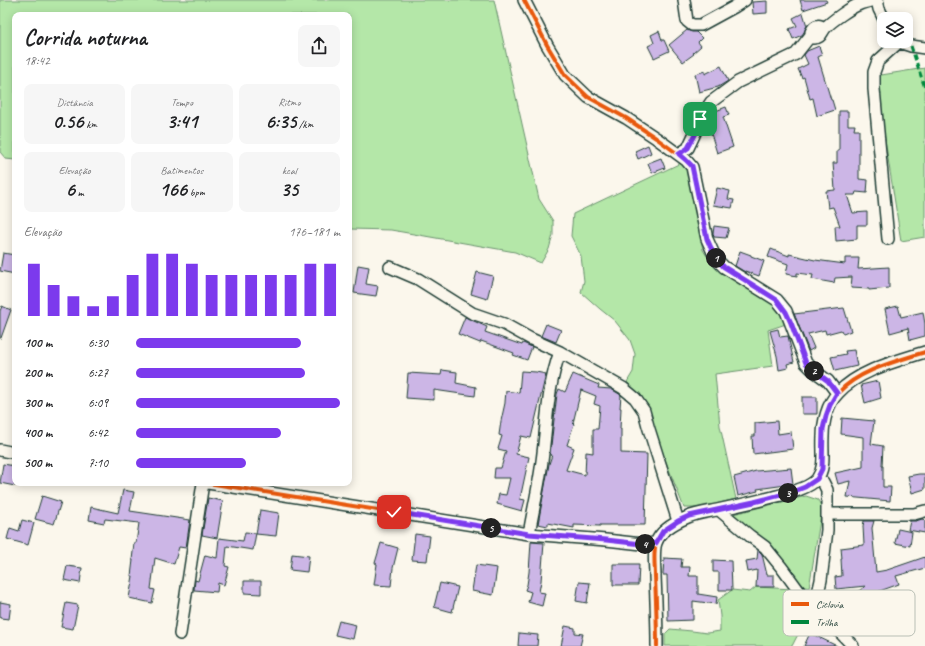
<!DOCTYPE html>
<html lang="pt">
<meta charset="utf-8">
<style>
:root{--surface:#fff;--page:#f6f6f6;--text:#202124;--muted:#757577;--accent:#7c3aed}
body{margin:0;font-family:Caveat,sans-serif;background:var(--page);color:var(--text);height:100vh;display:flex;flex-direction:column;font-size:15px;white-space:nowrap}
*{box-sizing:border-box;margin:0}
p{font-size:13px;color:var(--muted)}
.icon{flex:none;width:22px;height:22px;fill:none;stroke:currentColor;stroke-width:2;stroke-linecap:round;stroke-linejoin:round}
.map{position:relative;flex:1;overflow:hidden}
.panel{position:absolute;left:12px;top:12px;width:340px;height:474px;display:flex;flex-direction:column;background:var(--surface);border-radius:8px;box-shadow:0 2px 10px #0003}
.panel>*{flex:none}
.tools{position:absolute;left:877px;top:12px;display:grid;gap:8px}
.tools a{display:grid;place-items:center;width:36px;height:36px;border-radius:8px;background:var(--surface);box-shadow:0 2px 10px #0003;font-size:20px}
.pin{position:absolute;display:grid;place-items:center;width:34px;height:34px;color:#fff;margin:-17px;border-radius:8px;box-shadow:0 2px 6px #0006}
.km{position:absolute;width:20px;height:20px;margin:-10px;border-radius:50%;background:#222;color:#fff;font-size:11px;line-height:20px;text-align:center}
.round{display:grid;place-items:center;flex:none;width:42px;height:42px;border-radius:8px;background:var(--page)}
.head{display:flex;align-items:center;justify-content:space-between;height:68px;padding:0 12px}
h1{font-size:22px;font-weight:600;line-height:30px}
.metrics{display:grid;grid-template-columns:repeat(3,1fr);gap:6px;height:68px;padding:4px 12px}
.metrics div{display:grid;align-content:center;border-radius:8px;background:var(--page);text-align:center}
.metrics b{font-size:20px;font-weight:600}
.metrics small{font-size:11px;font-weight:400}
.metrics p{font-size:11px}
.chart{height:112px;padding:8px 12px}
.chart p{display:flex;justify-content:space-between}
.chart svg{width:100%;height:72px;margin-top:4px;stroke:var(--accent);stroke-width:6}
ul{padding:0 12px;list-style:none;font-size:13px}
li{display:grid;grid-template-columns:64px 48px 1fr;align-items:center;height:30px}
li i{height:10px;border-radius:5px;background:var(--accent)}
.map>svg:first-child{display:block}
.green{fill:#b4e7a8;stroke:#6a926e}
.building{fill:#ccb6e6;stroke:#1f3d34;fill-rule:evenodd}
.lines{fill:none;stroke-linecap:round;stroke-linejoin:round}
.minor-casing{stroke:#1f3d34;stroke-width:14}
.minor{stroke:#fbf7ec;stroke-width:11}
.quiet{stroke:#00873e;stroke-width:3;stroke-dasharray:6 3;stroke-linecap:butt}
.cycleway-casing{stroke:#fbf7ec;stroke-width:6}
.cycleway{stroke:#e8590c;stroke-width:4}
.route-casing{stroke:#fff;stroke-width:8}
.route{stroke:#7c3aed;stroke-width:5}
.key{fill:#fbf7ec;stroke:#b9bfb5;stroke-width:1}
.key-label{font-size:11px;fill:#1f3d34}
</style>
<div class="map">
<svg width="925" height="646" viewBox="0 0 925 646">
<rect width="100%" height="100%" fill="#fbf7ec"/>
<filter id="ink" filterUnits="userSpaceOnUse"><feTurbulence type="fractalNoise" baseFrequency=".025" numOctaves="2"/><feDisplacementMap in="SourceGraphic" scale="8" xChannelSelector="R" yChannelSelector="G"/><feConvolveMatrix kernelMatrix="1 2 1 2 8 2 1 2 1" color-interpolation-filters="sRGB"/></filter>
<g filter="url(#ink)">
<path class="green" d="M0 0H494L539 199 553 221V235L549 249 541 263 515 252 391 230 350 229 349 231V15H15V160L6 159 0 152Z
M925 68V237L901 241 875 76Z
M683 162 690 181 703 250 713 265 742 284 763 296 775 306 783 318 786 324 768 330 773 366 715 374 720 426 736 499 698 508H684L663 454 653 423 644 403 627 382 633 372 635 354 630 340 615 321 600 309 581 292 584 281 581 256 571 236 573 214Z
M806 496 818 500 822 508 809 588 805 587 795 577 734 517 733 514Z
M756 587 793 589 801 602 810 611 792 646H665V634L670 629 692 631 707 633 720 631V616L718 600 732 590 750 592Z"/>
<path class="building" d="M800 0H826L827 2 803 10Z
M767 1V13L753 14 752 2Z
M803 13 807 26 804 32 802 35 793 39 789 29 797 26 793 18Z
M687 30 692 32H696L702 38 698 42 701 46 693 53 694 54 683 62 669 45Z
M659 31 662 40H664L669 51 654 58 648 46 654 43 651 35Z
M819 46 822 55 818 57 831 100H832L835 110 817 116 813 98 810 99 804 77 802 78 798 69 808 64 804 55 807 51Z
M721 66 728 81 718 87 699 92 695 74 705 71V74Z
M726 107 729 115 723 117 733 147 717 153 708 124H710L708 119 713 112Z
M839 111H848V125H855L854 130H859V179L868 180 867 193 856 192 855 195H847L853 213 867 212V225H857V239L836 241 835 226H840L833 207 828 208 826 191 835 190 833 163H837V151H839Z
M648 145 651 153 638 159 635 151Z
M661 158 665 168 652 173 648 163Z
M717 188 730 191 728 199 734 200 732 208 713 205Z
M714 226 729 228 726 238 714 237 713 234Z
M771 249 789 256V254L815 260 845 264V258H859L858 269 889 267V288L869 290V289L851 288 852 277 835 278 834 283 812 279 813 275 797 273V276L786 274 788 264 768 257Z
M740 251 751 255V256L764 261 759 276 745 271V272L735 266Z
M3 253 15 255V274L0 271Z
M358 265 369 267 366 284 378 286 376 296 354 293Z
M477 272 493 276 487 299 471 294Z
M2 306 11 310 1 338H0V311Z
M898 306 901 317 923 312 925 324V336L910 340 908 328 890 333 885 309Z
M844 308 851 331 843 334 841 330 826 334 825 330 808 334 814 348 809 351 794 314Z
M465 317 487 327 485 332 522 345 523 343 532 347 527 360 513 355 514 353 481 341 480 343 458 334Z
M546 324 561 330 556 342 541 336Z
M778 329 780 337 788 336 794 362 787 364 788 368 779 370 777 356 770 331Z
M854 350 857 366 835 371 831 357 846 354 845 351Z
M442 370 457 372 456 383 476 387 475 396 434 390V400L406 398 408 373 441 375Z
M521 371 536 372 546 374 531 438 521 436 516 454 529 457 520 499 525 500 522 511 497 504 499 494 506 495 510 478H494L495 468H501L506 451 498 449 502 436 499 435 501 421 505 403V402L506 391 519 393Z
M573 374 599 385 598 388 611 389 621 395 620 408H621L620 429H621V453L647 454 645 525H600V526L574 525V528L548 523V526L538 524 549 464 552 455 550 454 557 394 559 389 565 392ZM581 390 596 396 594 404 600 406 598 429H593V453L586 452 585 475 566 470 574 448 567 445 574 424 573 423Z
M878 381 881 398 865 403 861 385Z
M802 397H817V414H802Z
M842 418 874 421 871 444 883 446 882 466H883V487H891L890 501 847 497 850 481 838 484 835 473 863 467V437L841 434Z
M777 421 778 434 791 432 793 449 753 454 752 436H755V423Z
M3 464 15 466V486L0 483Z
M791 468 793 484 757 489 758 491 738 496 734 477 756 471Z
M919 474H925V489L912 493 908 476Z
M123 490 134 492 130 511 190 520 186 548 179 547 174 564 155 558 151 589 155 590 152 603 129 598 133 576H131L133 560H132L134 543H136L139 523 105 519 104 523 89 520 91 507 118 513Z
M42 496 61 502 54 524 35 519Z
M208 498 223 501 217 538 202 535Z
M260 510 279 513 276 536 256 534Z
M922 519 925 520V533L908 530 910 521H916Z
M22 520 34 523 28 545 7 539 10 528 19 531Z
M864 521H874L872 528 876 572 887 570 925 557V568L896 576 899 584 869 595V596L852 601 857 608 845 617 838 605 866 586 836 589 835 577 842 576 841 559H842L841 548 864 545 863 526Z
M898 529 912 532 910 546 895 543Z
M245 532 256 533 253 550 227 546 225 566 229 567 224 585 218 583 217 592 194 590 195 580 198 581 205 555 217 558 219 538 243 541Z
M415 534 430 536 427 561 412 560Z
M531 542 544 543 541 581 539 592 545 593 542 606 528 602 531 592 525 590 527 585 529 572Z
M381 543 398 548 393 568 391 586 374 585 377 564 375 563Z
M758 550 762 554 767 575H774V587H756L757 570 748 572 746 561 757 559Z
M292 554 309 556 307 572 290 570Z
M664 558 682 559 681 567H690L689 576H698V594L717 597 716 604 693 601V620L668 621 667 575H663Z
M713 560 731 561 732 590H719V572H713Z
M613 564H639L638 585H613Z
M476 565 497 568 493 595 472 591Z
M67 566 82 568 80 583 64 580Z
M244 581H261V594L244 593Z
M579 582 590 583 587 603 576 601Z
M440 583 458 587 452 612 434 607Z
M0 602 11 604 9 619 0 618Z
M66 603 78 605 73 629 61 627Z
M339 621 356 625 353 639 335 635Z
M565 626 575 628V633L583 634 580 646H561Z
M519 633 538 635 537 646H518Z
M810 633 837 646H804Z"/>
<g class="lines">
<g class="minor-casing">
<path id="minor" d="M524 0 547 45 565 75 588 97 626 118 656 138 686 160 692 167 707 239 716 259 724 267 777 300 786 311 806 363 813 370 828 381 837 393
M684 0 687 21 692 25H701L734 7 745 0
M877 0 879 9 884 19
M824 28C818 23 814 26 811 32L812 38C822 39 821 32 826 27 832 21 851 7 860 4 865 2 870 1 875 0
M898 41 899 42 911 46 925 48
M679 154 688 148 695 133 700 119 711 102 738 82 796 54 811 35
M888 239 874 89V72L878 61 899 42
M390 267 418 279 472 313 504 324 531 339 560 352
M0 450 15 453
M208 483 529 534 606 540 642 544 656 543
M719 510 750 536 765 547 782 568 801 594 815 606 853 646
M827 514H914L925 511
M529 534C533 510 539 486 542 461 547 425 547 387 560 352L623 388 635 398 644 411 648 426 678 521
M815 606 821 580 827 530V490L823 482 817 479
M180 634 203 483
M657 646C657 623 656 600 655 576 655 567 653 551 656 543 660 531 676 522 688 517 697 513 707 512 717 510 736 506 754 502 773 497 785 494 809 489 817 479 826 467 822 451 823 437 823 422 827 404 838 393 859 370 897 361 925 352"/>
</g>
<use href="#minor" class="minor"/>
<path class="quiet" d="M911 46 925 88"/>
<g class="cycleway-casing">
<path id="cycleway" d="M524 0 547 45 565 75 588 97 626 118 656 138 686 160 692 167 707 239 716 259 724 267 777 300 786 311 806 363 813 370 828 381 837 393
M208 483 529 534 606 540 642 544 656 543
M657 646C657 623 656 600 655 576 655 567 653 551 656 543 660 531 676 522 688 517 697 513 707 512 717 510 736 506 754 502 773 497 785 494 809 489 817 479 826 467 822 451 823 437 823 422 827 404 838 393 859 370 897 361 925 352"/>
</g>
<use href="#cycleway" class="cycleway"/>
</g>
</g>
<g class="lines" filter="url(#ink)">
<g class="route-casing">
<path id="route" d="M394 512 529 534 606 540 642 544 656 543 663 531 678 521 689 516 754 502 792 492 805 487 817 479 822 469 823 429 826 416 830 405 837 393 828 381 813 370 806 363 791 323 786 312 777 300 724 267 716 259 707 239 692 166 686 160 679 154 688 148 696 133 700 119"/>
</g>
<use href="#route" class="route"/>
</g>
<rect x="783" y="590" width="132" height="46" rx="6" class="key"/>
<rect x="791" y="602" width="18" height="4" fill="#e8590c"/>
<rect x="791" y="620" width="18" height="4" fill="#00873e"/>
<g class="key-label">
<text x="816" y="608">Ciclovia</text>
<text x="816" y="626">Trilha</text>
</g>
</svg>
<div class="tools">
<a><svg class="icon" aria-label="layers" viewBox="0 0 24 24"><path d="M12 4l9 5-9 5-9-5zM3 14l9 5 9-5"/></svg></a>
</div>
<div class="pin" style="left:700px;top:119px;background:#1e9e55"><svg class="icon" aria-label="arrive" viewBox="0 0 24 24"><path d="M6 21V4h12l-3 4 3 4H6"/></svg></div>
<div class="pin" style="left:394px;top:512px;background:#d93025"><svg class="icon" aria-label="check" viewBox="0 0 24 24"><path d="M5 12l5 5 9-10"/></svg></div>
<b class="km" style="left:716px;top:258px">1</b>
<b class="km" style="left:814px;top:371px">2</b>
<b class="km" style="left:788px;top:493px">3</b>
<b class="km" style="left:645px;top:544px">4</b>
<b class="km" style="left:491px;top:528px">5</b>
<section class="panel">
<div class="head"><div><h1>Corrida noturna</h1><p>18:42</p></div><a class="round"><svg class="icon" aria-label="share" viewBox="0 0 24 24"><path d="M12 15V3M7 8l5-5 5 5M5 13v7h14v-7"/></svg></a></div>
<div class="metrics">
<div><p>Distância</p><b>0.56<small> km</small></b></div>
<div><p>Tempo</p><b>3:41</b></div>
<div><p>Ritmo</p><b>6:35<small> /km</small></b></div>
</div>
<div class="metrics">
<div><p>Elevação</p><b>6<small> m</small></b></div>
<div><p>Batimentos</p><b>166<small> bpm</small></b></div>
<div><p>kcal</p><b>35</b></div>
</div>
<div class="chart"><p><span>Elevação</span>176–181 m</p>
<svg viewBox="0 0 160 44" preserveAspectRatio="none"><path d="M5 44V12M15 44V25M25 44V32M35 44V38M45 44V32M55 44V19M65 44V6M75 44V6M85 44V12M95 44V19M105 44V19M115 44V19M125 44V19M135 44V19M145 44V12M155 44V12"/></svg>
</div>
<ul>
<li><b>100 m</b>6:30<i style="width:81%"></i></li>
<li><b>200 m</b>6:27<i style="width:83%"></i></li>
<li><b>300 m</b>6:09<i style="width:100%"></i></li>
<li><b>400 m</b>6:42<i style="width:71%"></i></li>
<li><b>500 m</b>7:10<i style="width:54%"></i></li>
</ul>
</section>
</div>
